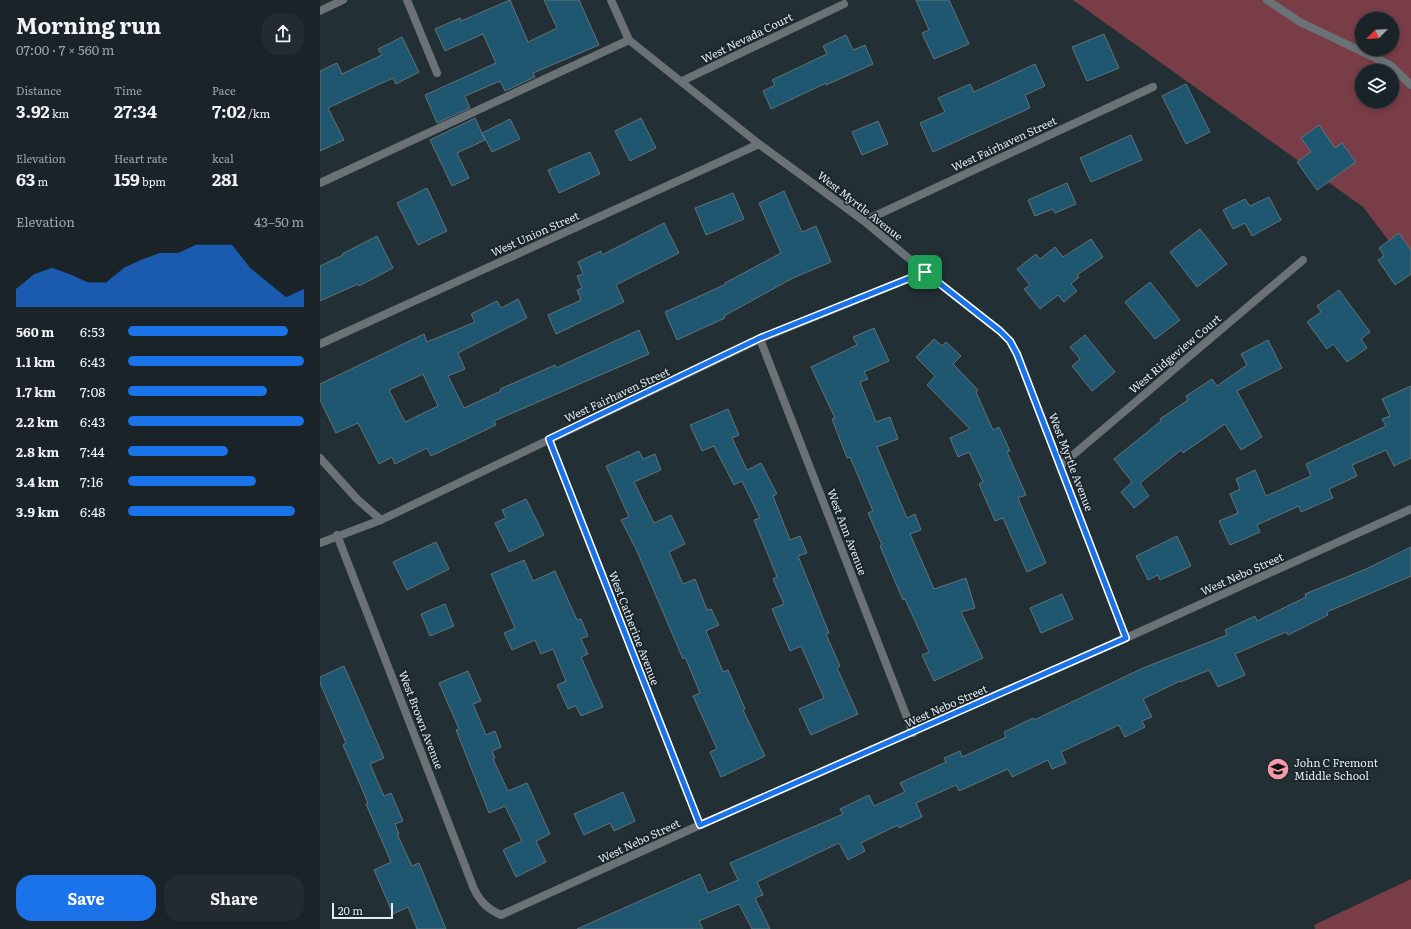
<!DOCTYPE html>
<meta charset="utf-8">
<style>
:root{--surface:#1a2328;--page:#232b30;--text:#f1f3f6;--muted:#9fa4a8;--line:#384045;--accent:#1a73e8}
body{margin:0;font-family:Literata,serif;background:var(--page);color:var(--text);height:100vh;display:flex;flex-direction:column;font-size:15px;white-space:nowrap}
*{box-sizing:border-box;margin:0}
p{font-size:13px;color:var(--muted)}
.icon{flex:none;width:22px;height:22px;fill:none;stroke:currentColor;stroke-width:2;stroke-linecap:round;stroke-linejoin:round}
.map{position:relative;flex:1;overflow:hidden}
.sheet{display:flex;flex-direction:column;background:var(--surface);width:320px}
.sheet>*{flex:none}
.needle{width:26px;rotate:245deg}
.tools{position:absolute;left:1035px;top:12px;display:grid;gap:8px}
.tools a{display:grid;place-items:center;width:44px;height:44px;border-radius:50%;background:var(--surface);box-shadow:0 2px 6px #0003,0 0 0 1px var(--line);font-size:20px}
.scale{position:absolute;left:12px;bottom:10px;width:61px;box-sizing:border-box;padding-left:4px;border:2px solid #e2ebef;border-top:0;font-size:11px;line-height:14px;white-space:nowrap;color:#e2ebef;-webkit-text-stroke:3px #19252b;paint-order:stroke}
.pin{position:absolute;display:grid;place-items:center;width:34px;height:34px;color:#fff;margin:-17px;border-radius:8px;box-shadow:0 2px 6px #0006}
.round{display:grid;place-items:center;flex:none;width:42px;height:42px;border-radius:16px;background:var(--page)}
.summary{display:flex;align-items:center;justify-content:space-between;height:68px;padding:0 16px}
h1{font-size:22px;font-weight:700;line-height:30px}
.metrics{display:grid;grid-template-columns:repeat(3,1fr);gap:6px;height:68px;padding:4px 16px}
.metrics div{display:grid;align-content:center}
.metrics b{font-size:17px;font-weight:700}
.metrics small{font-size:11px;font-weight:400}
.metrics p{font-size:11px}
.chart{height:112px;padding:8px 16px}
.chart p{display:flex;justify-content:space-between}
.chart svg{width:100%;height:72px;margin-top:4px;fill:var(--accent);opacity:.7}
.action{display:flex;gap:8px;margin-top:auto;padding:8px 16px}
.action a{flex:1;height:46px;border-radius:16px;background:var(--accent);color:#fff;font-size:16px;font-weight:700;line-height:46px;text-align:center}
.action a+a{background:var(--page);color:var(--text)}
ul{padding:0 16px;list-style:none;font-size:13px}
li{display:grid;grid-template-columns:64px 48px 1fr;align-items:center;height:30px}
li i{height:10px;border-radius:5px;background:var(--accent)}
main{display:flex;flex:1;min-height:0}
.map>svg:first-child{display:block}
.green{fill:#783d46;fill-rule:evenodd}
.building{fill:#1e576f;stroke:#637279;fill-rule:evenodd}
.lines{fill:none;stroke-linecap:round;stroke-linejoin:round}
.service{stroke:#6b7275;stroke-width:8}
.minor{stroke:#6b7275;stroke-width:8}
.route-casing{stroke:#fff;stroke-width:8}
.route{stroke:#1a73e8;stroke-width:5}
.labels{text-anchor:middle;stroke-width:3.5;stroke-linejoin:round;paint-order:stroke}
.street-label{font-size:11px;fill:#e2ebef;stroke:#19252b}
.poi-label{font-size:11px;fill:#e2ebef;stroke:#19252b;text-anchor:start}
</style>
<main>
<section class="sheet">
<div class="summary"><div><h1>Morning run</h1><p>07:00 · 7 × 560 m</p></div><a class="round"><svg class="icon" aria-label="share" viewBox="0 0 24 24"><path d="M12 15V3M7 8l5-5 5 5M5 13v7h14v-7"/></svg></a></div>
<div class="metrics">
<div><p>Distance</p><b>3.92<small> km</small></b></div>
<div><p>Time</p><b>27:34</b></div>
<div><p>Pace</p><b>7:02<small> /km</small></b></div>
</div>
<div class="metrics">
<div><p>Elevation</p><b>63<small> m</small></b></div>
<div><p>Heart rate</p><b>159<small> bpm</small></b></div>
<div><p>kcal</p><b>281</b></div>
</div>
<div class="chart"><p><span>Elevation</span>43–50 m</p>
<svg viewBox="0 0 160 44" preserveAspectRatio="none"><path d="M0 44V33L10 24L20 20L30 24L40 29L50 29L60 20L70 15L80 11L90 11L100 6L110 6L120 6L130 20L140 29L150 38L160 33V44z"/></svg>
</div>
<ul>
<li><b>560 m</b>6:53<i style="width:91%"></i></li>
<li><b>1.1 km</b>6:43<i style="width:100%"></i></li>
<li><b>1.7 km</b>7:08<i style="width:79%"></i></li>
<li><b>2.2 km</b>6:43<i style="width:100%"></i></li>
<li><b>2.8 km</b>7:44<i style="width:57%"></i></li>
<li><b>3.4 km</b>7:16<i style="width:73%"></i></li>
<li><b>3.9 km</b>6:48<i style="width:95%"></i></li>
</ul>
<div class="action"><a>Save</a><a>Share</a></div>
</section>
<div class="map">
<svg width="1091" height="929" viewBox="0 0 1091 929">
<rect width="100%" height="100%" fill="#222f35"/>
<path class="green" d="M753 0H1091V270L1043 207ZM1042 19H1072V49H1042ZM1042 71H1072V101H1042Z
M1091 879V929H995L994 925Z"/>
<path class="building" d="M190 0 208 42 237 28 224 0H259L279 45 213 73 215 77 185 91 180 81 145 96 150 108 117 123 105 95 176 63 163 34 125 51 115 29 140 18 141 21Z
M596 0H629L649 44 614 59 602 33 609 30Z
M784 34 799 68 767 81 752 47Z
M526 35 533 50 545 45 553 64 506 85V83L451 109 443 91 455 85 452 80 507 54 503 46Z
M82 37 99 72 76 84 73 78 8 108 24 140 0 151V71L17 63 22 74 62 55 58 49Z
M715 64 725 86 705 95 710 108 613 152 600 123 625 112 618 98 650 84 654 92Z
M866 84 890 132 866 144 842 96Z
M155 118 165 140 137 153 149 178 132 186 110 140Z
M321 118 336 148 310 161 295 131Z
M190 119 200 139 172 152 162 133Z
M558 121 568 144 542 155 532 132Z
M999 125 1015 148 1022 143 1036 162 997 190 977 162 991 152 981 138Z
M811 135 822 160 771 182 760 158Z
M270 152 280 174 239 193 228 170Z
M747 183 756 204 735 213 733 209 715 216 708 200Z
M107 188 127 231 98 245 77 203Z
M464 191 482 232 496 226 511 262 473 278 404 316 405 318 357 340 345 312 406 284 405 283 461 253 439 203Z
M413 193 424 219 386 235 375 208Z
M949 197 961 220 932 236 925 223 913 229 903 210 925 199 930 206Z
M344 223 359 253 296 285 304 302 236 334 228 315 261 300 257 290 262 288 257 276 263 274 258 262 281 251 282 255Z
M880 229 907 264 877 287 850 252Z
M1079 233 1091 250V274L1075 285 1058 260 1064 256 1059 248Z
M57 236 73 268 39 286 38 284 0 301V266L23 255 22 254Z
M771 239 783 257 757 275 759 277 751 284 757 291 744 302 738 295 720 309 704 289 710 285 697 269 716 254 720 259 735 247 743 257Z
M830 282 860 320 835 339 805 302Z
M1019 290 1050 332 1041 339 1047 348 1027 362 1013 344 1007 349 987 322 1001 312 997 306Z
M198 299 207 318 138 353 145 369 128 376 144 408 181 391 180 389 235 365 236 368 319 330 329 354 174 421 176 425 111 456 107 448 75 464 72 457 59 464 38 423 16 433 0 400V384L104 334 107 342 155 322 151 314 177 301 181 308ZM103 374 118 406 85 422 69 390Z
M554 328 569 361 544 372 548 379 540 382 556 422 570 417 578 439 557 447 587 518 595 514 601 530 590 534 614 589 646 578 655 608 641 612 663 658 614 681 602 655 609 652 585 599 583 600 560 546 562 545 548 513 553 511 530 457 527 458 512 419 515 418 491 367 537 345 533 337Z
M765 335 795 372 772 391 752 366 760 359 750 347Z
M614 339 622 346 626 342 641 356 633 364 658 390 656 392 673 430 679 427 690 451 687 452 706 495 698 498 726 563 707 572 683 518 675 521 659 484 663 482 649 452 638 457 630 438 650 429 607 385 615 376 596 357Z
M948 340 962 368 917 391 942 437 921 450 905 424 863 453 861 450 820 483 829 496 814 508 801 492 812 482 794 459 841 421 840 419 868 400 866 396 892 379 897 386 927 365 921 354Z
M1091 386V458L1074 466 1066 450 1032 465 1037 476 1009 489 1013 498 981 512 979 506 937 525 940 532 910 545 899 521 918 513 910 494 920 489 916 479 935 470 946 496 991 476 986 464 1066 426 1062 419 1070 416 1062 399Z
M408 409 419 435 412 438 427 470 441 463 457 494 453 496 470 540 480 536 487 553 478 556 509 633 506 634 520 666 517 668 538 714 491 735 479 709 504 698 481 646 470 651 452 609 464 604 453 579 457 577 434 520 440 518 422 481 414 485 394 446 382 451 370 425Z
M319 451 323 459 335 454 341 470 314 482 334 523 351 515 365 544 349 552 363 584 375 579 387 610 391 609 399 625 386 631 403 672 408 670 425 709 423 710 445 756 401 777 390 752 397 749 373 696 380 693 365 657 363 659 316 549 301 520 309 517 286 466Z
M206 499 224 535 189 552 175 523 186 518 182 510Z
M857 536 871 566 840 580 838 575 828 580 816 556Z
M116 542 129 569 87 590 73 562Z
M1091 547V576L1007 612 1008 615 968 635 966 632 915 654 925 675 898 687 889 670 860 682V681L823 699 832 717 822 721 825 727 805 737 799 725 741 752 746 763 732 769 728 760 692 777 688 769 639 791 636 785 596 803 602 817 579 828 578 825 541 843 545 851 528 860 519 843 437 882 443 895 435 898 450 929H432L419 904 379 921 383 929H257L380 874 388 893 418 880 410 863 523 814 520 809 549 795 554 806 585 792 580 783 626 762 624 758 640 751 642 757 686 737 684 732 713 718 714 720 823 668 907 635 905 630 935 616 937 621 986 597 985 594 1046 569Z
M204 560 213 581 235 571 257 620 261 619 268 636 261 639 268 654 261 657 283 707 261 716 256 706 248 709 237 685 246 681 233 649 221 654 215 640 192 650 184 633 195 628 171 574Z
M742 594 753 619 721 633 710 608Z
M125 604 134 626 110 636 101 614Z
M24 666 64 758 50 764 64 796 71 793 83 821 75 824 79 834H77L92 866 99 863 126 929H97L88 907 73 914 54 870 71 862 46 804 48 803 23 745 26 743 0 683V677Z
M148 671 161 701 153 704 166 735 175 731 181 747 172 751 175 758 173 759 188 791 207 783 230 834 216 841 226 862 196 877 183 850 202 841 185 806 169 813 136 730 139 729 119 683Z
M303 792 315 821 294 831 290 823 264 835 254 814Z"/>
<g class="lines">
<path class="service" d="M0 183 309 40"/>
<path class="minor" d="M87 0 117 73
M291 0 309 40 439 144 544 221 605 272 680 331 690 341 697 354 806 638
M947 0 980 22 1070 65 1091 85
M0 11 23 0
M362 81 524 4
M544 221 833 87
M440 339 593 733
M0 344 439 144
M229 439 380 825
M0 458 37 499 61 520
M740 466 983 260
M17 535 154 889C161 903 168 909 181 915L380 825 806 638 1091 509
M0 543 61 520 440 339 605 272"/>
</g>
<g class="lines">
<g class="route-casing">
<path id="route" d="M605 272 680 331 690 341 697 354 806 638 380 825 229 439 440 338Z"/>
</g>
<use href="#route" class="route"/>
</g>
<defs>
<g id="school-disc" transform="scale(1.15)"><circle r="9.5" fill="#f49aa6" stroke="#19252b"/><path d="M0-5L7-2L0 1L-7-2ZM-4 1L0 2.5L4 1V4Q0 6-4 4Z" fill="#111"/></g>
</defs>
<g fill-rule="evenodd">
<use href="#school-disc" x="958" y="769"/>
</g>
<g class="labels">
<g class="street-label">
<text transform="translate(427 38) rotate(-26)" y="4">West Nevada Court</text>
<text transform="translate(684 144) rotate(-25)" y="4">West Fairhaven Street</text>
<text transform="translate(540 206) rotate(38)" y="4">West Myrtle Avenue</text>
<text transform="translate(215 234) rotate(-24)" y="4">West Union Street</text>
<text transform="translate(855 354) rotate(-40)" y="4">West Ridgeview Court</text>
<text transform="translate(297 395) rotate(-25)" y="4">West Fairhaven Street</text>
<text transform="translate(751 462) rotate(69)" y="4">West Myrtle Avenue</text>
<text transform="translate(527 532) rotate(69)" y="4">West Ann Avenue</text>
<text transform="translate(922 574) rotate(-24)" y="4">West Nebo Street</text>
<text transform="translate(314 628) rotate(69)" y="4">West Catherine Avenue</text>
<text transform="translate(626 706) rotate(-24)" y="4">West Nebo Street</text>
<text transform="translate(101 720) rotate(69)" y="4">West Brown Avenue</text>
<text transform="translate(319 841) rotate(-25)" y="4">West Nebo Street</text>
</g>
<g class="poi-label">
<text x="974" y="767">John C Fremont<tspan x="974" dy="13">Middle School</tspan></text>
</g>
</g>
</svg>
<div class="tools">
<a><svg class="needle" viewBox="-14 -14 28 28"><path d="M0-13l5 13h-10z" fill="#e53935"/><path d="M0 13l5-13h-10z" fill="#9fa4a8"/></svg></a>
<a><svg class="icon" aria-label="layers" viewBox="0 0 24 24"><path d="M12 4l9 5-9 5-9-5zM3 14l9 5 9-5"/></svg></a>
</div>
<div class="scale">20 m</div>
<div class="pin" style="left:605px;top:272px;background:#1e9e55"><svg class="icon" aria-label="arrive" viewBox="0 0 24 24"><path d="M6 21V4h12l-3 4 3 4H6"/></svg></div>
</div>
</main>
